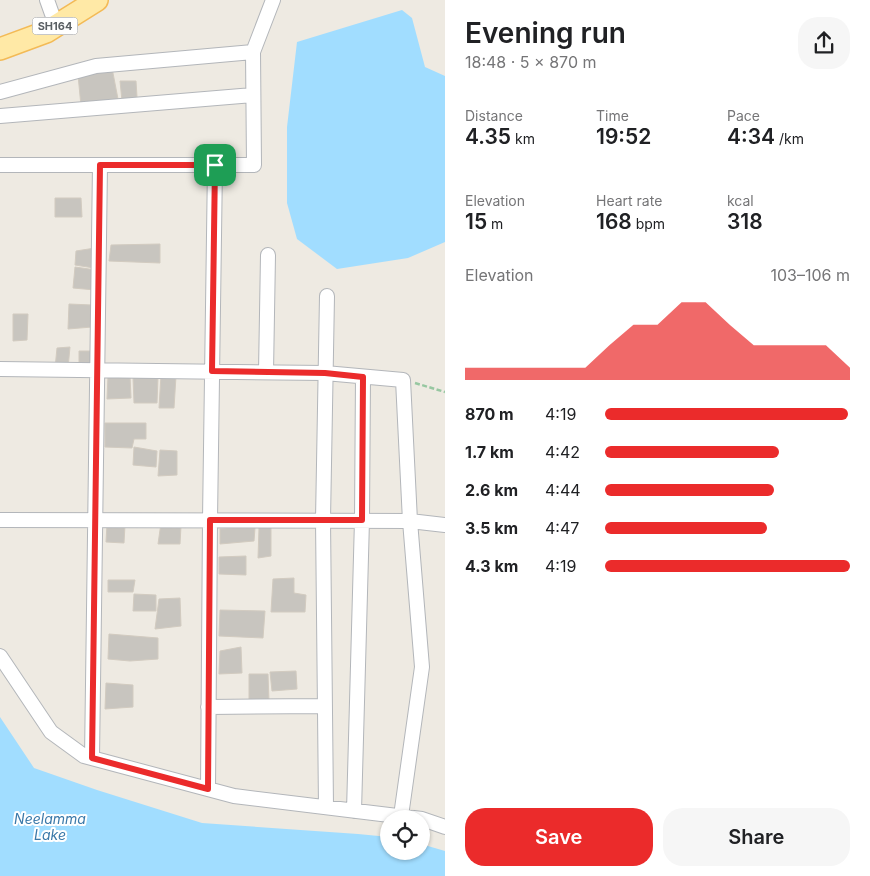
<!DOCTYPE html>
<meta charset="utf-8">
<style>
:root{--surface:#fff;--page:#f6f6f6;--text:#202124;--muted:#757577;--accent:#eb2b2b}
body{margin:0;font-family:Inter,sans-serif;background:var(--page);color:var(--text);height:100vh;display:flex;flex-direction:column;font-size:19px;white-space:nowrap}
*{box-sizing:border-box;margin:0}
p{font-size:16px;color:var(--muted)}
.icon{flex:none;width:28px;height:28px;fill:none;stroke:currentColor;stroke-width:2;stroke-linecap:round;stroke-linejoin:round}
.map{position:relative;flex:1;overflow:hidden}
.panel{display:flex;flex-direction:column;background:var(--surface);width:425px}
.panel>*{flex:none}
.tools{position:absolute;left:380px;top:810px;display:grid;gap:10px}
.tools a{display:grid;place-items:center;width:50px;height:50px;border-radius:50%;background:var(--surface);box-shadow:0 1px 4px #0004;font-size:25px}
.pin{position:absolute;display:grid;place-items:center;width:42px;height:42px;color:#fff;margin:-21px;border-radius:10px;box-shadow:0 2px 8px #0006}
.round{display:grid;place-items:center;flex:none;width:52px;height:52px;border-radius:20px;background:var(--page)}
.summary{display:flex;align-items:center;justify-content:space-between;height:85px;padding:0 20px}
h1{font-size:28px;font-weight:600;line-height:38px}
.figures{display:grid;grid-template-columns:repeat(3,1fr);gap:8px;height:85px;padding:5px 20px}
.figures div{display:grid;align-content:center}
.figures b{font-size:21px;font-weight:600}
.figures small{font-size:14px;font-weight:400}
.figures p{font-size:14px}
.chart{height:140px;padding:10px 20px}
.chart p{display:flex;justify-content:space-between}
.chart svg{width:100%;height:90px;margin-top:5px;fill:var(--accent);opacity:.7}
.primary-button{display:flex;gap:10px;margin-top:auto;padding:10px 20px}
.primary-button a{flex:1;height:58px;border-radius:20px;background:var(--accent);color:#fff;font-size:20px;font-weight:600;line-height:58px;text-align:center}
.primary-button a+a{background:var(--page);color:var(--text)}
ul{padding:0 20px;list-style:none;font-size:16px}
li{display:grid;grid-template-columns:80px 60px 1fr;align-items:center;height:38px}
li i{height:12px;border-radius:6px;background:var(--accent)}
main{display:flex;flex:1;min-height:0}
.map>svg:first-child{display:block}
.water{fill:#a1ddff}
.building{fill:#c8c5bf;stroke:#d2cbc0}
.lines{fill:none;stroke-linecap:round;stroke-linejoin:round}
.street-casing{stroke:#b3b6ba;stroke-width:16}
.primary-casing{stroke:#f3ba56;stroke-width:24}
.path{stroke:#97c7a1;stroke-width:2.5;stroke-dasharray:5 2.5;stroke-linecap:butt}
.street{stroke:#fff;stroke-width:14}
.primary{stroke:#ffe9a6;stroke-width:21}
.route-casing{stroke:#fff;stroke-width:10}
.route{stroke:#eb2b2b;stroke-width:6}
.labels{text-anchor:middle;stroke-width:4;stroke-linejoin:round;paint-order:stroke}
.shield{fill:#fff;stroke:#8c8f92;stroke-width:1}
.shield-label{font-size:11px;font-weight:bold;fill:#5a5f63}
.water-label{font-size:14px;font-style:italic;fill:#3b79a9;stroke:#fff}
</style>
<main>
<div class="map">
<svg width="445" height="876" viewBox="0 0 445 876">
<rect width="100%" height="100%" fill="#eeeae2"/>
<path class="water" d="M402 10 412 18 425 67 445 76V242L408 258 337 269 297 239 287 203V127L297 42Z
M0 717 34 768 97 790 202 823 358 834 389 837V851H421V844L445 851V876H0Z"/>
<path class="building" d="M112 68 118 99 81 106 78 75Z
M120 81H136L137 97 122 101Z
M55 198H81L82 217H55Z
M160 244V263L109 261 111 245Z
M95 248 94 268 75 265 76 251Z
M75 267 96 270 95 290 73 288Z
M69 304 92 305V327L68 329Z
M13 314H28L27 340 13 341Z
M70 347 68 368H55L57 348Z
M79 351H91L90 368 79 369Z
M161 375 176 376 174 408H159Z
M108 376H130L131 398 107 399Z
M133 377H158L157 403H134Z
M105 423H146V439H134L132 448 105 447Z
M134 447 157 451 156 467 133 465Z
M160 450 177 451V475L158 476Z
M161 523 181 526 180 544H158Z
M107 524 125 525 124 543 106 542Z
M271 527V556L258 558 259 528Z
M255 528 254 541 220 544V529Z
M246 556V575L219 574V557Z
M294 578V593L306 595 305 612H271L273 579Z
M108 580H135L133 592H108Z
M134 594 156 595V611H133Z
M180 598 181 626 155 629 159 599Z
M220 610 265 611 263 638 219 636Z
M109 634 158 638V659L130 661 108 659Z
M241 647 242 673 219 674 220 651Z
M296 671 297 689 272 691 270 672Z
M249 674H268L269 702 249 703Z
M106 683 133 685V707L105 709Z"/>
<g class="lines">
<g class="street-casing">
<path id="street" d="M47 0 52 14
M0 92 96 66 253 52
M0 116 253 95
M0 165H254L253 52 273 0
M0 369 325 373 403 380 410 521 422 667 401 816
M266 372 268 255
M0 520 410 521 445 525
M0 656 51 732 84 756 234 796 422 819 445 827
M208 707 325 706
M92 758 100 165
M208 789 210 520 215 165
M326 807 323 520 327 296
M354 811 362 520 363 377"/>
</g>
<g class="primary-casing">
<path id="primary" d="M0 49 46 32 97 0"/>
</g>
<path class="path" d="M415 383 445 392"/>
<use href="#street" class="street"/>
<use href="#primary" class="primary"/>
</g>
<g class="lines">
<g class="route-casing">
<path id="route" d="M100 165H215L212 371 325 373 363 377 362 520H210L208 789 92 758Z"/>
</g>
<use href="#route" class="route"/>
</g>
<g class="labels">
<rect class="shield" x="32.5" y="17.5" width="45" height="17" rx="4"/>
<g class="shield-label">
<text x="55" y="30">SH164</text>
</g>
<g class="water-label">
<text x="50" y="824">Neelamma<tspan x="50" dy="16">Lake</tspan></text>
</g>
</g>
</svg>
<div class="tools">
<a><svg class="icon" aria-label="locate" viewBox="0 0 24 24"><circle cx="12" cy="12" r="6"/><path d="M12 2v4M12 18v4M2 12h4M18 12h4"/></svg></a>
</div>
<div class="pin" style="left:215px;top:165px;background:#1e9e55"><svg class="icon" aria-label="arrive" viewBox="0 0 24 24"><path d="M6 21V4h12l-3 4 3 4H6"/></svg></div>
</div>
<section class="panel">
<div class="summary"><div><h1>Evening run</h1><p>18:48 · 5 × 870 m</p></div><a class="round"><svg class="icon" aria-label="share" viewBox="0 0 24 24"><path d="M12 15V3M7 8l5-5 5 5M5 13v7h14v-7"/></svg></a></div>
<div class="figures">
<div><p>Distance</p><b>4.35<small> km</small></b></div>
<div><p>Time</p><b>19:52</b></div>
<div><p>Pace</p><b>4:34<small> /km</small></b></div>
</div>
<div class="figures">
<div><p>Elevation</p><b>15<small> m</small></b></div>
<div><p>Heart rate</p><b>168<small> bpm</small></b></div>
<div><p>kcal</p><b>318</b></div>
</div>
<div class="chart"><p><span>Elevation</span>103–106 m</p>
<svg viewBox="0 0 160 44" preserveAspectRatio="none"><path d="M0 44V38L10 38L20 38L30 38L40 38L50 38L60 27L70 17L80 17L90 6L100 6L110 17L120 27L130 27L140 27L150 27L160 38V44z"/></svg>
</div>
<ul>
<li><b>870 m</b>4:19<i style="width:99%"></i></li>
<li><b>1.7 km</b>4:42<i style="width:71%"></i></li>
<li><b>2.6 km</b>4:44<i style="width:69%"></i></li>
<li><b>3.5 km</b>4:47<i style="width:66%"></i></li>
<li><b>4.3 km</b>4:19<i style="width:100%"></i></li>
</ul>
<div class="primary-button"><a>Save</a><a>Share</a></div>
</section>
</main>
